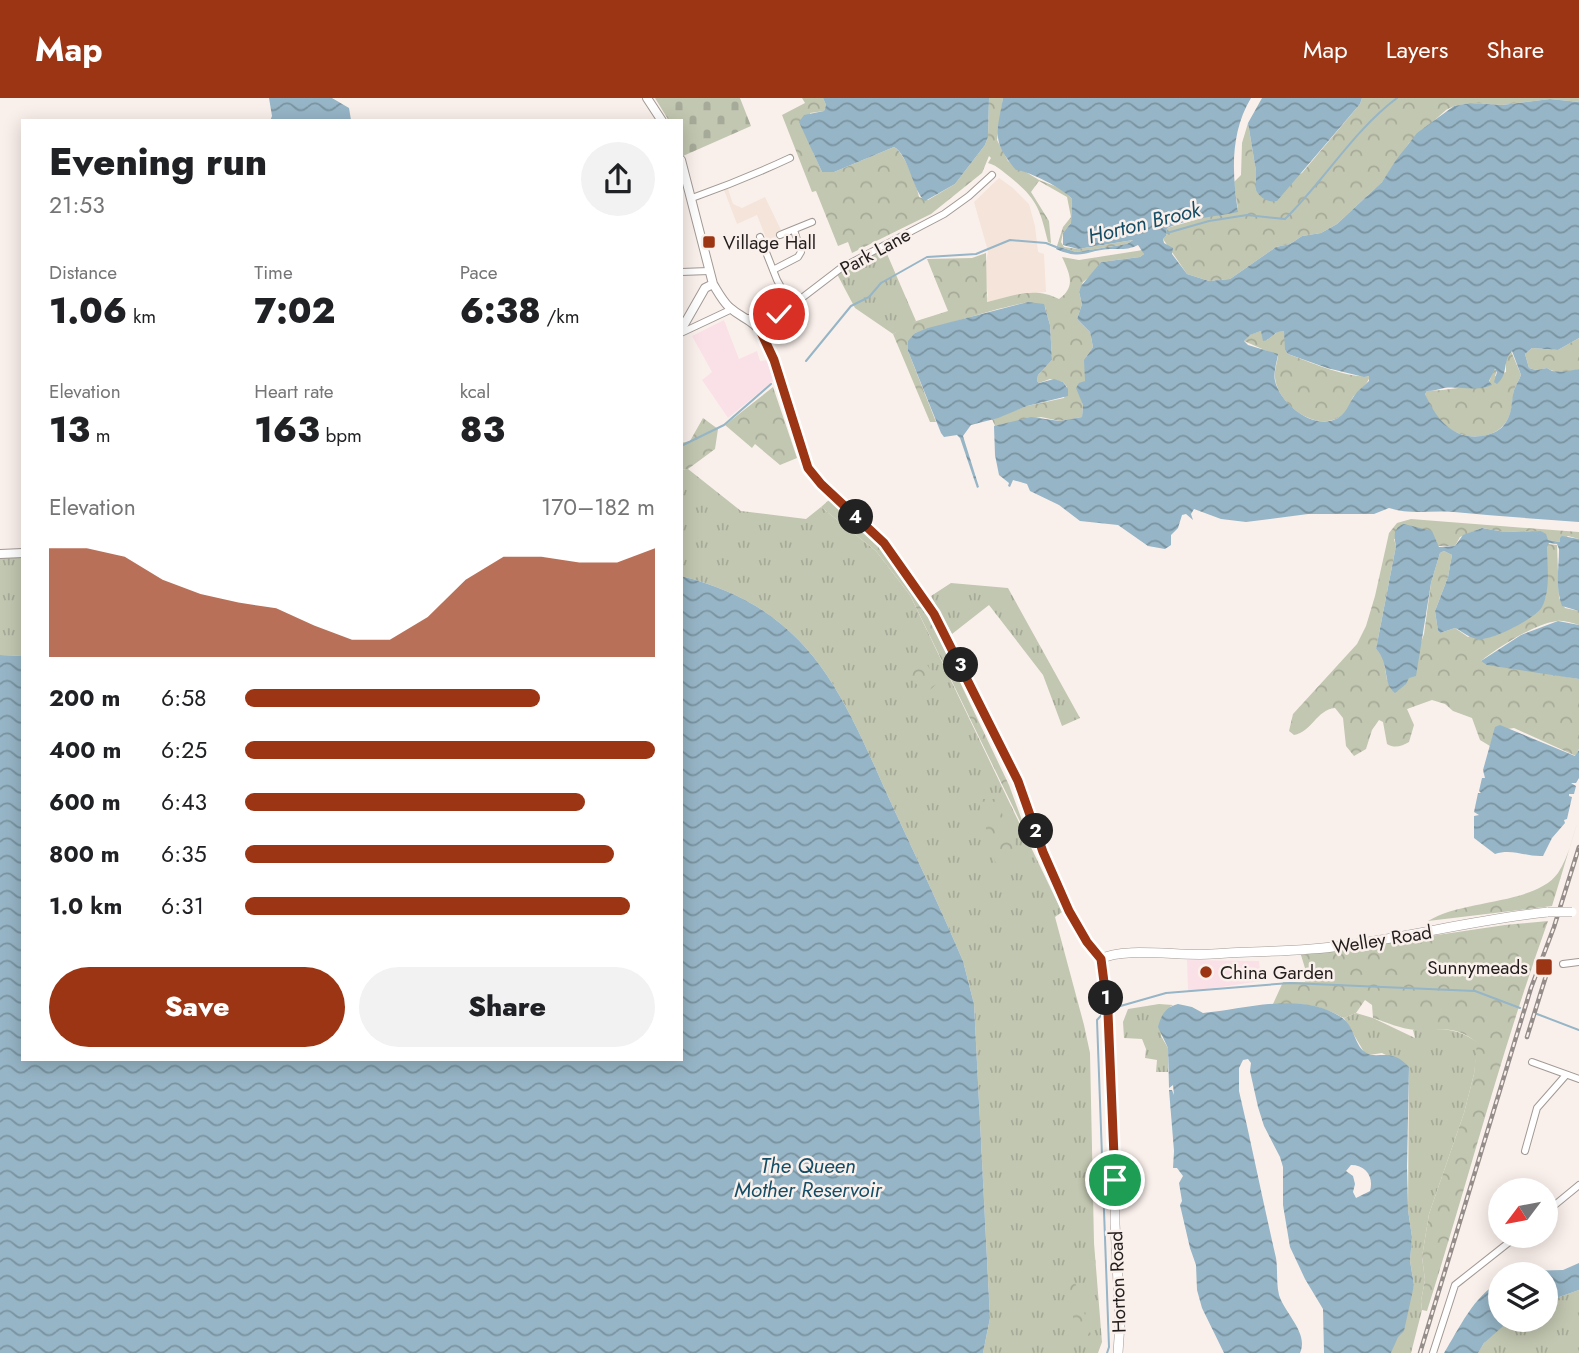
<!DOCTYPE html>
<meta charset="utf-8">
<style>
:root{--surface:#fff;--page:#f2f2f2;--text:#202124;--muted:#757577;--accent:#9c3513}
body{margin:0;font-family:Jost,sans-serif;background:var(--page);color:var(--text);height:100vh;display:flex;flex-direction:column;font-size:26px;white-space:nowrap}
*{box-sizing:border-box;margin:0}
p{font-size:23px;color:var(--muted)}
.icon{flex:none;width:38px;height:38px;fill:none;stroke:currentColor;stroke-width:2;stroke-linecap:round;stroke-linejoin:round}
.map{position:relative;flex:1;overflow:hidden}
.details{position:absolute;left:21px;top:21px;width:662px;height:942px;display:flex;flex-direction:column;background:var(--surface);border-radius:0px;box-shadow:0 4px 18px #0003}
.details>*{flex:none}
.needle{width:46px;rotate:238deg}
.fabs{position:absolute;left:1488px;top:1080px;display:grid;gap:14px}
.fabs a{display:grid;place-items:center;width:70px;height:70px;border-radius:50%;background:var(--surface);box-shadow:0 4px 18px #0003;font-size:35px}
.pin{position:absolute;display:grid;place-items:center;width:60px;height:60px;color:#fff;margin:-30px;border:4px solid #fff;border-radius:50%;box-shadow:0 2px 7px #0007}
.km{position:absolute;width:35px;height:35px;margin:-18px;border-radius:50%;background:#222;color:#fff;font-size:19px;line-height:35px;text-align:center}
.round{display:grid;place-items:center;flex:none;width:74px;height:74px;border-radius:37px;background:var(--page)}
.summary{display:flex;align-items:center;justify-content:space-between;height:119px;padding:0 28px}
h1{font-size:38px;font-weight:800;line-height:52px}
.figures{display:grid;grid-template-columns:repeat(3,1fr);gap:10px;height:119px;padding:7px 28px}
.figures div{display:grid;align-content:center}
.figures b{font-size:35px;font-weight:800}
.figures small{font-size:19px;font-weight:400}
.figures p{font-size:19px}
.chart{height:196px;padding:14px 28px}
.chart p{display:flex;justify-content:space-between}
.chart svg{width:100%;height:126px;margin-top:7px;fill:var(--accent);opacity:.7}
.button{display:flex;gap:14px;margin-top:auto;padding:14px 28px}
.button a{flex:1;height:80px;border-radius:42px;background:var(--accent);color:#fff;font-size:28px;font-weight:800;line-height:80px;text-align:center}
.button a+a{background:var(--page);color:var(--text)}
ul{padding:0 28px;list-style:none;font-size:23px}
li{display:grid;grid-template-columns:112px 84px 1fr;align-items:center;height:52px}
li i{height:18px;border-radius:9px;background:var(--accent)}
header{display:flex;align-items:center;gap:42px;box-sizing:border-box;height:98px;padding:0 35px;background:var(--accent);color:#fff}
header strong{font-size:33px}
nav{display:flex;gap:38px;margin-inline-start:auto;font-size:24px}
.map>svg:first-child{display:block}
.commercial{fill:#fae1e8}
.built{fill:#f4e4da}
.grass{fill:url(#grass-tufts)}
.forest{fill:url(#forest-crowns)}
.cemetery{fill:url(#cemetery-stones)}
.water{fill:url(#water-waves);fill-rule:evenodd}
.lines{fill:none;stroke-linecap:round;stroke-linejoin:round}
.stream{stroke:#96b5c6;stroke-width:2}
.minor-casing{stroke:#a19994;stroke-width:8}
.tertiary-casing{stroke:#a19994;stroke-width:10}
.secondary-casing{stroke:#a19994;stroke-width:10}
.minor{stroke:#fff;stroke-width:6}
.tertiary{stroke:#fff;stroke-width:8}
.secondary{stroke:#fff;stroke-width:9}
.rail-casing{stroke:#948d8a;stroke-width:4.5}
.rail{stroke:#faf0eb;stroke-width:2;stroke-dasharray:5;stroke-linecap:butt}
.secondary-bridge-casing{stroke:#a19994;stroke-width:10;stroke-linecap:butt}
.secondary-bridge{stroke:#fff;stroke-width:9}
.route-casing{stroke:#fff;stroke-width:14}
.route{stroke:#9c3513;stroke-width:9}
.poi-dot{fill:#9c3513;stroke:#faf0eb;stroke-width:2.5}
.labels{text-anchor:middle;stroke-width:5;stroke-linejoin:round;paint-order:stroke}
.poi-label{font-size:19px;fill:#221e1d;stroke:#faf0eb;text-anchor:start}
.street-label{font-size:19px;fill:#221e1d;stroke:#faf0eb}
.water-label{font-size:21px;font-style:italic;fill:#144d67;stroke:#faf0eb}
</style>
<header>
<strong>Map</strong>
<nav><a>Map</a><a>Layers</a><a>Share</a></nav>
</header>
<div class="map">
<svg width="1579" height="1255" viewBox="0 0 1579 1255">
<defs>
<pattern id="grass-tufts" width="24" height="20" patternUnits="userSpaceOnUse" patternTransform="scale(1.75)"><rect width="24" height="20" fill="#c2c7b1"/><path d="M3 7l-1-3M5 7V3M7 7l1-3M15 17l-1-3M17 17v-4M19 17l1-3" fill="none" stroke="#a6aa98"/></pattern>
<pattern id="forest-crowns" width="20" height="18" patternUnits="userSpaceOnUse" patternTransform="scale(1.75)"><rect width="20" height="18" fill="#c2c7b1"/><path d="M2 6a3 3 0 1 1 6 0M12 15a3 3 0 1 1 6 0" fill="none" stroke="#a6aa98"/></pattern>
<pattern id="cemetery-stones" width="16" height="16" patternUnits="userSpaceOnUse" patternTransform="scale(1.75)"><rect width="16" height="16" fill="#c2c7b1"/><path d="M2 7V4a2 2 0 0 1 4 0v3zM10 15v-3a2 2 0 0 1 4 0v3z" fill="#a6aa98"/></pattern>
<pattern id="water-waves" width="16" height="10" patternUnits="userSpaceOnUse" patternTransform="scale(1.75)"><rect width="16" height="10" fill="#96b5c6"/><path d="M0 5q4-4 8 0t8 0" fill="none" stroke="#7a93a0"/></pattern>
</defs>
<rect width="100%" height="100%" fill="#faf0eb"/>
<path class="commercial" d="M724 222 739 261 757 253 760 263 767 262 773 283 728 320 702 282 712 274 692 238Z
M1187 862 1259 863 1261 883 1188 894Z"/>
<path class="built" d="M999 80 1013 90 1029 106 1035 128 1038 154 1044 156 1046 194 1024 196 986 204 988 197 985 173 988 153 974 104Z
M728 91 733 106 742 110 765 99 781 132 776 134 779 142 768 145 757 117 737 126 724 92Z"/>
<path class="grass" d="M884 149 916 223 893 236 855 210 837 176Z
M688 371 741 413 806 421 821 409 876 453 910 497 1062 814 1055 819 1084 927 1090 955 1094 1145 1102 1244 1098 1255H983L990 1220 974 906 963 863C941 811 916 759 892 707 842 596 812 511 681 478V372Z
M0 460H23V558L0 557Z
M951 485 1008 490 1080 620 1062 628 1043 577 989 507 952 536 931 498Z
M1159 906 1173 907 1170 909 1161 938 1168 950V974H1156L1157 962 1145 960 1146 951 1142 941 1124 940 1123 924 1128 911Z
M1356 915 1373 920 1415 940 1413 932C1438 930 1458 929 1478 945L1474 976 1464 1015 1429 1116 1422 1159 1425 1182 1421 1203 1422 1212 1411 1255H1391L1414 1187 1410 1163 1412 1139 1408 1112 1409 969 1382 955 1369 957 1364 954 1344 920Z
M1579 1192V1255H1478C1484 1244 1497 1225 1510 1222 1520 1219 1535 1222 1545 1222V1204Z"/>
<path class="forest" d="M802 0H823L826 7 824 13 810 15 813 54 822 74H834L894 49C904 54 917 87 919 99L928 102 955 86 985 47 988 39 989 0H1003L997 42 1008 63 1039 82 1062 91 1072 101 1071 125 1063 135 1061 144 1064 149 1078 151 1133 142 1127 146 1076 154 1057 148 1063 129 1071 119 1067 99 1039 83 1031 94 1049 123 1051 145 1048 144C1040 111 1037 101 1010 79 1002 73 998 68 988 65L991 60 989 58 982 75 931 116 852 155 848 144 838 148 816 93 812 94 782 17 805 5Z
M1362 0H1579V4L1550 1 1502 7 1470 5 1454 8 1446 12 1409 45 1382 84 1337 126 1321 135 1302 138 1290 146 1276 149 1230 181 1209 183 1187 176 1163 141 1166 138 1167 130 1209 118 1238 112 1234 84 1241 77 1242 45 1248 25 1256 73V92L1302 75 1360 6Z
M1143 152 1144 156 1140 159 1101 164 1094 175 1083 184 1079 194 1082 206 1077 221 1090 234 1093 249 1086 259 1085 283 1079 293 1083 307 1082 319 1060 323 1041 319 995 328 992 321 1027 308 1064 300 1067 289 1063 284 1050 281 1039 285 1037 283 1038 277 1052 262 1050 227 1045 209 1028 204 998 211 915 235 908 253 936 324H930L893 236 910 225 948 213 927 161 972 160 986 155 987 204C1012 198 1035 188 1059 201 1076 189 1070 176 1062 159L1079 162Z
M1280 232 1285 233V252L1288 256C1309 264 1350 281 1370 278 1367 288 1359 291 1353 299 1350 304 1350 310 1346 314 1321 339 1278 308 1275 280 1274 273 1277 265 1278 258L1244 243 1249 237 1261 233 1267 242Z
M1579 240V271C1569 275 1556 276 1547 270L1536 272 1529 270 1525 256 1532 250 1558 252Z
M1511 253 1521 277C1519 282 1516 287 1514 292 1512 304 1513 313 1506 324 1500 333 1492 336 1483 338 1454 342 1434 322 1425 296L1427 293C1448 292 1468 289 1489 284L1494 272H1497L1495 278 1506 274V261Z
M773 289 797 360 780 367 755 346 752 350 725 327Z
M703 320 718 331 715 351 688 371 681 372V345L690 343Z
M829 402 888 457 925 511 1009 687 1030 744 910 497 876 453 821 409Z
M1411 421 1579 434V441L1568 438 1560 444 1548 442 1541 433 1505 434 1482 430 1460 439 1455 448H1437V443L1394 441 1396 448 1376 551 1383 559 1387 582 1407 583 1424 536 1431 485 1440 455 1444 453 1452 457 1448 479 1435 513 1438 533 1440 535 1455 530 1468 539 1546 499 1547 446 1557 447 1559 500 1565 510 1579 513V527C1572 525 1564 522 1557 523 1534 526 1499 549 1481 563L1579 581V651L1576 658 1514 630 1495 633 1490 648 1480 642 1472 620 1453 613 1445 606 1432 602 1407 611 1414 627 1409 644C1402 648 1395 651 1387 646L1383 624 1379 622 1372 632 1366 651 1354 658 1346 648 1343 620 1335 610C1316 612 1312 634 1294 637L1289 633 1293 616 1357 546 1366 528 1375 498 1389 435 1397 425Z
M921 558 939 584 924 597 904 568Z
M978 701H996L1016 749 997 770Z
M1579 719 1552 808 1428 823C1462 801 1535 807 1558 775 1569 758 1573 738 1579 719Z
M1548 823C1502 951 1468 1083 1427 1213L1422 1212 1421 1203 1425 1182 1422 1159 1429 1116 1464 1015 1474 976 1477 945C1455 926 1442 933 1415 932 1401 931 1386 924 1373 920L1372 907 1365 902 1356 915 1344 920C1315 905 1305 906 1273 906L1283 884H1305L1308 880 1301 857 1505 827Z
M1075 1184 1091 1237 1078 1241 1066 1187Z"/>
<path class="cemetery" d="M655 0H740L751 28 683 58 681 49V23H669Z"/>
<path class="water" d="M269 0H332L349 10 351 22 270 23 272 18Z
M823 0H989L988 39 985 47 955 86 925 103C913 94 909 57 894 49L834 74H822L799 24 804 17 824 13 826 7Z
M1003 0H1251C1230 35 1232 75 1238 114 1214 119 1190 120 1167 130L1166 138 1163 141 1164 145 1173 150 1172 156 1187 176 1209 183 1230 181 1276 149 1290 146 1302 138 1321 135 1337 126 1382 84 1396 62 1417 35 1454 8 1470 5 1502 7 1550 1 1579 4V240L1558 252 1532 250 1525 256 1529 270 1536 272 1547 270 1552 273 1563 274 1579 271V424C1537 421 1496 418 1454 414 1431 412 1411 417 1389 410L1374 416H1308L1246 424 1221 421 1194 411 1191 416 1193 422 1186 416 1182 417 1178 430 1171 437V447L1165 451 1148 448 1118 427 1080 423 1059 407 1030 393 1027 386 1013 382 1010 389 1008 388 1009 385 999 377 995 357 994 328 1031 319 1060 323 1082 319 1083 307 1076 290 1079 285 1085 283 1084 262 1093 249 1090 234 1077 221 1082 206 1079 194 1081 188 1101 164 1140 159 1144 156 1138 147C1128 152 1121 151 1110 151 1086 152 1083 163 1056 151L1057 148 1076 154 1127 146 1133 142 1078 151 1063 147V135L1071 125 1072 101C1064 91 1029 73 1016 72 991 43 997 35 1003 0ZM1261 233 1263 243C1272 242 1274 232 1284 233L1285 252 1288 256 1327 270 1364 279 1369 278V283C1365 287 1361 290 1357 294 1349 303 1349 313 1338 320 1314 333 1281 307 1275 283 1273 274 1277 264 1278 256L1248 247 1244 243 1250 237ZM1512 253 1521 277C1519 282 1516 287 1514 292 1511 304 1513 313 1506 324 1501 333 1492 336 1482 338 1452 342 1436 320 1425 296L1427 293C1433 293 1439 291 1444 290 1460 288 1476 294 1492 287L1489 283 1495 271 1497 274 1494 284 1497 286C1509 276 1502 263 1512 253Z
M1262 0H1362L1360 6 1277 103C1268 105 1260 100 1256 92V73L1248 25Z
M1028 204 1044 206 1050 227 1052 262 1038 277 1037 283 1039 285 1054 281 1063 284 1068 291V298L1027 308 998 320 971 327 963 338 979 389 977 390 960 340 957 337 944 339 941 335 908 253V243L915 235 928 230Z
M1404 426 1432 433 1439 449 1455 448 1463 437 1482 430 1505 434 1541 433 1546 436 1548 442 1560 444V440L1562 438 1579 441V513L1562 508C1555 490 1559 470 1559 451L1557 446 1549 445 1547 449C1547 467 1551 492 1542 509 1536 520 1493 542 1480 541 1469 541 1464 534 1455 530L1440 535 1438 533 1435 513 1448 479 1452 457 1444 453 1440 455 1431 485 1416 578 1409 580 1406 586 1395 595C1382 585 1390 565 1376 551L1396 448C1394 439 1393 429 1404 426Z
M681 478C812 511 842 596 892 707 916 759 941 811 963 863L974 906 990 1220 983 1255H0V557L23 558V961H681Z
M1558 523 1579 527V581L1487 567 1481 563 1521 537Z
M1500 627 1575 658 1579 652V680L1576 685H1571L1576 688 1574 696H1569V698L1572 699 1567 721 1564 722 1565 725 1552 740 1543 758C1526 759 1512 750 1495 756L1474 740V718L1479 717 1474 714 1478 695H1481L1479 693 1482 680H1485L1483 672 1495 629Z
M1178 906 1192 909 1203 915C1247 911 1301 893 1341 919 1355 928 1354 947 1365 954 1377 963 1390 948 1409 969L1407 1069 1408 1112 1412 1139 1410 1163 1414 1187 1404 1233 1398 1239 1391 1255H1324L1323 1211 1305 1181 1290 1149 1283 1107V1069L1280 1059 1264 1028 1258 1009 1250 973 1251 965 1248 961 1243 962 1239 970V993C1252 1048 1263 1104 1276 1160 1278 1172 1276 1185 1279 1197 1285 1216 1309 1235 1300 1255H1224L1202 1210 1197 1192 1196 1167 1190 1150 1180 1107 1182 1103 1179 1085 1183 1078 1177 1070H1173L1174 1053 1169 992H1172L1174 997 1173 987 1169 990 1168 950 1158 929C1161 918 1165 909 1178 906ZM1351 1067C1366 1067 1374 1079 1370 1093L1356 1100 1353 1094 1355 1086 1353 1078 1346 1073Z
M1579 1165V1192L1545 1204V1176H1516L1521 1173 1563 1172Z
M1500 1184V1222H1510L1484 1245 1478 1255H1444C1459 1231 1474 1197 1500 1184Z"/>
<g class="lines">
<path class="stream" d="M1167 135 1209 123 1247 117 1285 121C1324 83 1353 33 1397 0
M806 263 851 208 869 199 881 185 927 159 976 156 1010 142 1046 145 1056 149
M681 348 724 327 771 286
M1110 911 1166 895 1290 885 1475 893 1520 910
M1105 913 1097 922 1109 1249 1107 1255
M1537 916 1579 932"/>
<g class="minor-casing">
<path id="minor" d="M692 100C726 88 758 75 790 60
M780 137 812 124
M760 139 777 182 791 207
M773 172 798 159 801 154 794 132
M681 174 709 173
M748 220 774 219
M760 232 841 170 944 116 969 98 992 77
M681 235 732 211
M1563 866 1579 864
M1532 964 1579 981
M1525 1053 1537 1010 1566 977
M1545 1115 1579 1087
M1433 1255 1455 1187 1517 1138"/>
</g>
<g class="tertiary-casing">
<path id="tertiary" d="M647 0 662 23
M681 62 713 186C718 194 722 202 729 209 745 223 753 220 766 242L809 370 821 386 884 445 934 516 1018 683 1043 754 1069 813 1087 844 1101 861
M681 232 705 190 713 186
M0 456 23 455"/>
</g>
<g class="secondary-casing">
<path id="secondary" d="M1118 1255 1120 1225 1115 1126V1048L1108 915 1101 861C1123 848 1184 859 1212 856 1255 853 1298 854 1341 848 1410 839 1478 821 1548 814"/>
</g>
<use href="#minor" class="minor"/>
<use href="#tertiary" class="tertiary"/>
<use href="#secondary" class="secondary"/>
<g class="rail-casing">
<path id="rail" d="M1527 939 1550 865
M1420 1255 1531 890 1554 829 1579 749"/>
</g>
<use href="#rail" class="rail"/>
<g class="secondary-bridge-casing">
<path id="secondary-bridge" d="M1548 814H1572"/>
</g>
<use href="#secondary-bridge" class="secondary-bridge"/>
</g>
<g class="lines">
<g class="route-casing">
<path id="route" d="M779 216 760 232 774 262 808 370 821 386 884 445 934 516 1018 683 1043 754 1069 813 1087 844 1101 861 1108 915 1115 1082"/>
</g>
<use href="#route" class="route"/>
</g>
<g class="poi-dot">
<rect x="702" y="137" width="14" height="14" rx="3.5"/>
<rect x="1535" y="860" width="18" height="18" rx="3.5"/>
<circle cx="1206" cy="874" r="7"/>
</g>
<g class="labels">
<g class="poi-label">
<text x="723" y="151">Village Hall</text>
<text x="1528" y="876" text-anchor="end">Sunnymeads</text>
<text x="1220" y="881">China Garden</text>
</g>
<g class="street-label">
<text transform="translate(875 153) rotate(-29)" y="7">Park Lane</text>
<text transform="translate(1382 841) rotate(-9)" y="7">Welley Road</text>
<text transform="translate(1117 1184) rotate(-92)" y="7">Horton Road</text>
</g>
<g class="water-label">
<text transform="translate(1144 125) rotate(-14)" y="7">Horton Brook</text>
<text x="808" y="1075">The Queen<tspan x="808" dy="24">Mother Reservoir</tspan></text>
</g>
</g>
</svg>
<div class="fabs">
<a><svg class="needle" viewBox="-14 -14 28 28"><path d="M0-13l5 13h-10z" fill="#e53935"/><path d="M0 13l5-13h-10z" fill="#757577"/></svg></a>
<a><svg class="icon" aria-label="layers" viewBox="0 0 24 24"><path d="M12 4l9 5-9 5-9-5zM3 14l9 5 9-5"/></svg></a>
</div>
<div class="pin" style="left:1115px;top:1082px;background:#1e9e55"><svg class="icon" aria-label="arrive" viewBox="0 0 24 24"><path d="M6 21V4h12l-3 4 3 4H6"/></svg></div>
<div class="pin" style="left:779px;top:216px;background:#d93025"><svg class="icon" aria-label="check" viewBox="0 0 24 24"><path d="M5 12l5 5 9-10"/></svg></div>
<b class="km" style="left:1106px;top:900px">1</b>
<b class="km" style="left:1036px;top:733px">2</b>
<b class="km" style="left:961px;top:567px">3</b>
<b class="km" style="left:856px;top:419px">4</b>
<section class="details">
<div class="summary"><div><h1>Evening run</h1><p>21:53</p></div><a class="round"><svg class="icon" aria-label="share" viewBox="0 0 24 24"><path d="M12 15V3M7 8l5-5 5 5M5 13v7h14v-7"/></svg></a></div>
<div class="figures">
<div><p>Distance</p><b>1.06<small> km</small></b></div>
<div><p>Time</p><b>7:02</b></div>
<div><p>Pace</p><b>6:38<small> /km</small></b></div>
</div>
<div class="figures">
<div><p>Elevation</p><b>13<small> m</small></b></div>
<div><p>Heart rate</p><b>163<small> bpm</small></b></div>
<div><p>kcal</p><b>83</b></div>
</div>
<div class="chart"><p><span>Elevation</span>170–182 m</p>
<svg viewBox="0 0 160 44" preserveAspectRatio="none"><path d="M0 44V6L10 6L20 9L30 17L40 22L50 25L60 27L70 33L80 38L90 38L100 30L110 17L120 9L130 9L140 11L150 11L160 6V44z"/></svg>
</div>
<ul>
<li><b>200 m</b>6:58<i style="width:72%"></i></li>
<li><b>400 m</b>6:25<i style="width:100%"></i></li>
<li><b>600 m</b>6:43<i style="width:83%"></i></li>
<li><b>800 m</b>6:35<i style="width:90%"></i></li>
<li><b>1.0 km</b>6:31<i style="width:94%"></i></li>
</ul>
<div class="button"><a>Save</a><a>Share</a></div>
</section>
</div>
